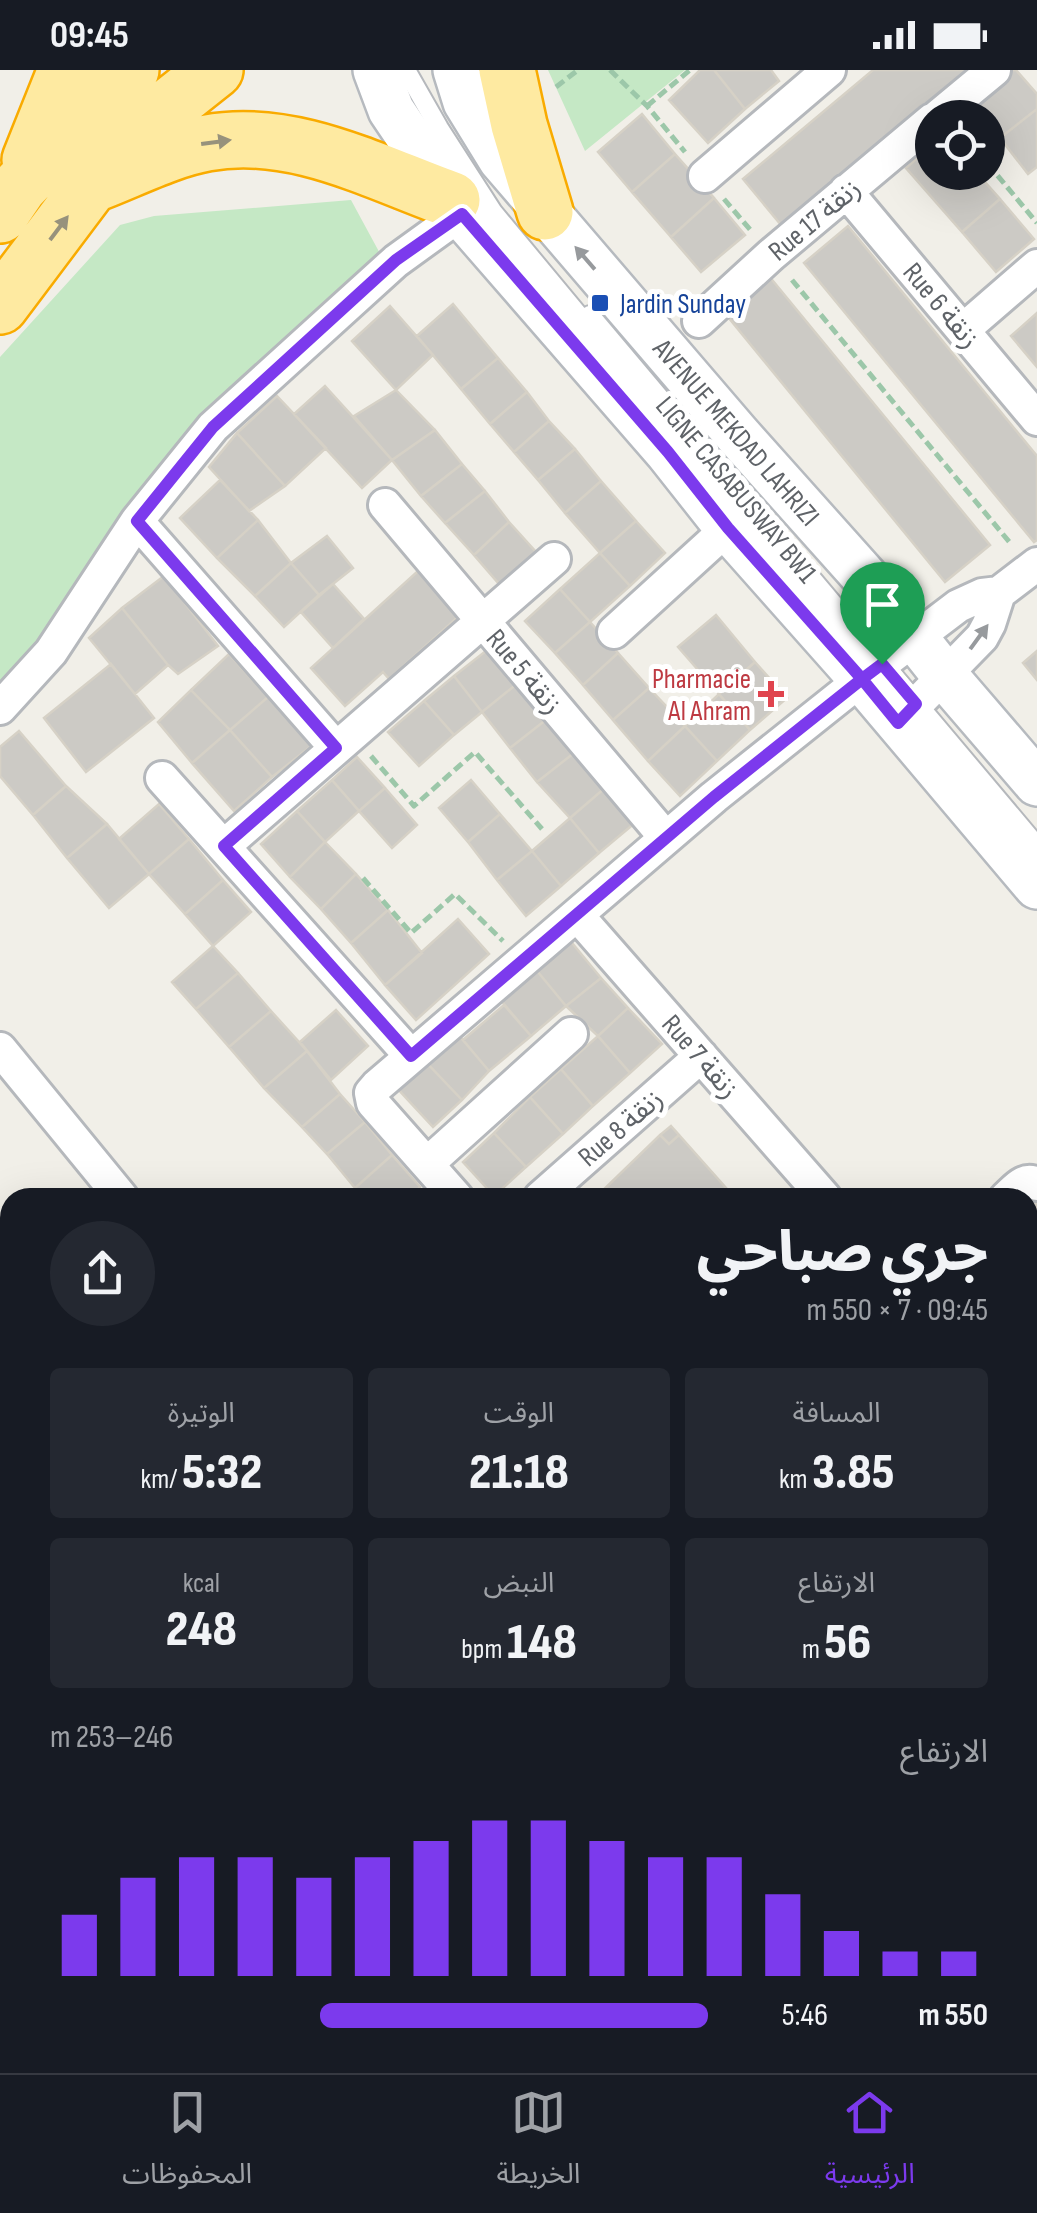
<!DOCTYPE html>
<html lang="ar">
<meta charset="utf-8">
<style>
:root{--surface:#171b24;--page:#242831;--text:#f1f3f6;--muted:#9ea1a6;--line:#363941;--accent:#7c3aed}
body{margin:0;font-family:"Sofia Sans Condensed","Noto Sans Arabic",sans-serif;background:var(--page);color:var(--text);direction:rtl;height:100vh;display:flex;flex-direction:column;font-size:38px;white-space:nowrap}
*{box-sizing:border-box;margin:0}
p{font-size:32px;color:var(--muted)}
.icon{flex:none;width:55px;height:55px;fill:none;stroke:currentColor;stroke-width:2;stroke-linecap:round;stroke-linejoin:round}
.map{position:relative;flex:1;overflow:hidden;direction:ltr}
.drawer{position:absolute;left:0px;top:1118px;width:1038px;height:888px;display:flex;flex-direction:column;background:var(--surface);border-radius:30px 30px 0 0;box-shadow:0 10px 40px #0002;direction:rtl}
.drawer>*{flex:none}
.controls{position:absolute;left:915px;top:30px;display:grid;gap:20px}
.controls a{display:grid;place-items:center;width:90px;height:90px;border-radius:50%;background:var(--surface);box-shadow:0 10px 40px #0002;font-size:50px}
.pin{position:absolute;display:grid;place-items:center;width:85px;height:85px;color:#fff;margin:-102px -42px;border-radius:50% 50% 50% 0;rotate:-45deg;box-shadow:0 0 10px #0007}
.pin .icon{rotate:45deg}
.round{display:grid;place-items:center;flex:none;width:105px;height:105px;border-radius:52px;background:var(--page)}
.summary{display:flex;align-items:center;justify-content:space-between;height:170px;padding:0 50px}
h1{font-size:55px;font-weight:800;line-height:75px}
.metrics{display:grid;grid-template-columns:repeat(3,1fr);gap:15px;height:170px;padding:10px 50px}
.metrics div{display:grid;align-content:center;border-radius:10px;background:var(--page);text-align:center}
.metrics b{font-size:50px;font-weight:800}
.metrics small{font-size:28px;font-weight:400}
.metrics p{font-size:28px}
.chart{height:280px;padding:20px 50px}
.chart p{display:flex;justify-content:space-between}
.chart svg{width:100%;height:180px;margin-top:10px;stroke:var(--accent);stroke-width:6}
ul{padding:0 50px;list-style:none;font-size:32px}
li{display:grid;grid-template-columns:160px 120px 1fr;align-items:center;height:75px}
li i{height:25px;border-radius:12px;background:var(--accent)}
.status{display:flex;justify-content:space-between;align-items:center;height:70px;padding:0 50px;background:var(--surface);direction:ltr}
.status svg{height:28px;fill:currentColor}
.tabs{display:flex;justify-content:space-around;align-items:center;height:140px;border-top:2px solid var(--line);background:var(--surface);font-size:28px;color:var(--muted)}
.tabs a{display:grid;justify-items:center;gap:5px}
.tabs .on{color:var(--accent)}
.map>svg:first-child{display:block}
.green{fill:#c5e8c5}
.building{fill:#cccac5;stroke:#d6d1c6;stroke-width:2.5}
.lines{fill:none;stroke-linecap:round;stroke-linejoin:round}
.service-casing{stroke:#b5b8bc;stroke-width:22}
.minor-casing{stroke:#b5b8bc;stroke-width:38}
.secondary-casing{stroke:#b6babf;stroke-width:50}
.trunk-casing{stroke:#f9ab00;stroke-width:60}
.path{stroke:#9cc7a9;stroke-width:5;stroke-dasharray:10 5;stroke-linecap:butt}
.service{stroke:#fff;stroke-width:18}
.minor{stroke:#fff;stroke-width:32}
.secondary{stroke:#fff;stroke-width:45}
.trunk{stroke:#feeaa1;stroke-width:55}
.oneway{fill:#97927c}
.oneway2{fill:#979a9d}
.route-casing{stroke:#fff;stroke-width:20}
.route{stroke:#7c3aed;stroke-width:12}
.transit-dot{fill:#1a4fb4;stroke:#fff;stroke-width:4}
.health-dot{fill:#e0444e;stroke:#fff;stroke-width:4}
.labels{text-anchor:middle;stroke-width:10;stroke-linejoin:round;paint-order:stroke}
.street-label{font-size:28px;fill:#5f6368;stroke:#fff}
.transit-label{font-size:28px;fill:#164399;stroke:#fff;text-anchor:start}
.health-label{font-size:28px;fill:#be3a42;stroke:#fff;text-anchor:end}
</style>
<div class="status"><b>09:45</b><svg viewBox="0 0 49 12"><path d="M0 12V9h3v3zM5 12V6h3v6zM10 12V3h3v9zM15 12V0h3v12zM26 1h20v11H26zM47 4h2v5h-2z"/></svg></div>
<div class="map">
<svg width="1037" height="2003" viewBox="0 0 1037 2003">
<rect width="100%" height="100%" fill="#f1efe8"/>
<path class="green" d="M548 0H685L585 81Z
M351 130 383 189 208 358 0 646V287L120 155 154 146Z"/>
<path class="building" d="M700 0H714L745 39 708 73 669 30Z
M714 0H771L779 11 745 39Z
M873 0H976L786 161 743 109Z
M1006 0H1016L1037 24V39L1000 68 988 53V48H983L969 31Z
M1037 39V97L1028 104 1000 68Z
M642 44 675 84 632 122 598 82Z
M932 75V102H976L1000 129 962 162 906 98Z
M675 84 714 128 671 167 632 122Z
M714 128 745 165 701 202 671 167Z
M1000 129 1034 169 996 202 962 162Z
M848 156 1037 386V470L1034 472 804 193Z
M764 200 990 475 945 512 719 236Z
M453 234 498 288 461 319 417 266Z
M390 236 433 285 396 320 352 271Z
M1037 243V297L1011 266Z
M498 288 527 322 490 354 461 319Z
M325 316 392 390 362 418 294 344Z
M396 320 435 360 392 390 354 346Z
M527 322 549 351 514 382 490 354Z
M277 326 326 378 285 416 237 363Z
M549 351 575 379 538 410 514 382Z
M435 360 462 394 421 426 392 390Z
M237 363 285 416 249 441 209 397Z
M575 379 601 411 565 443 538 410Z
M462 394 485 421 445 453 421 426Z
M220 410 258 450 217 488 180 448Z
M601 411 636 451 600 483 565 443Z
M485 421 509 452 474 485 445 453Z
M258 450 291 493 255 526 217 488Z
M636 451 665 483 630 516 600 483Z
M509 452 536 482 499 514 474 485Z
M327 466 353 498 319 525 291 493Z
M600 483 630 516 590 552 560 519Z
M291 493 319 525 284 557 255 526Z
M418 501 459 546 389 609 383 602 345 636 311 598Z
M164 506 218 576 178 604 168 595 122 538Z
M333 514 364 549 333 578 301 542Z
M560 519 590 552 555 583 525 551Z
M122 538 168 595 135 624 89 568Z
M716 545 755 592 719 624 678 577Z
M590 552 618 583 583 615 555 583Z
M491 577 518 613 482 642 454 606Z
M1037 581V610L1023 593Z
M618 583 649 618 613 650 583 615Z
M229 584 268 627 230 660 191 620Z
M755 592 787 628 750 660 719 624Z
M111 594 154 648 86 702 44 648Z
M454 606 482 642 454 665 424 631Z
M518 613 547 649 510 678 482 642Z
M649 618 685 656 648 691 613 650Z
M191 620 230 660 192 693 158 652Z
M719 624 750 660 717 691 685 656Z
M268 627 314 674 272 707 230 660Z
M424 631 454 665 419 696 388 662Z
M547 649 574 683 537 712 510 678Z
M685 656 717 691 680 726 648 691Z
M230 660 272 707 234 741 192 693Z
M19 661 66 716 33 745 0 706V677Z
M574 683 606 717 570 748 537 712Z
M357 687 385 718 359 741 332 710Z
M332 710 359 741 325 772 297 741Z
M471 710 500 744 468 772 439 738Z
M66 716 107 754 67 788 33 745Z
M606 717 636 752 599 783 570 748Z
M385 718 417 755 392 778 359 741Z
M159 734 189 769 149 804 119 769Z
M297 741 325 772 290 807 261 774Z
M500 744 532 781 497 810 468 772Z
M570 748 599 783 561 816 532 781Z
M107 754 149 804 109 838 67 788Z
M189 769 223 810 185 844 149 804Z
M325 772 356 804 321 839 290 807Z
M532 781 561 816 526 846 497 810Z
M356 804 388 840 351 873 321 839Z
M223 810 251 842 213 876 185 844Z
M388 840 422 883 385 915 351 873Z
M458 849 489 884 416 950 385 915Z
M568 868 601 908 566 936 533 896Z
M213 876 238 903 196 939 172 912Z
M533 896 566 936 531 966 498 927Z
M238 903 271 941 229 977 196 939Z
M601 908 628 938 598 966 566 936Z
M504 935 531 966 489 1001 463 970Z
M628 938 662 974 630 1003 598 966Z
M336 940 368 976 331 1010 300 972Z
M271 941 307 981 264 1018 229 977Z
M456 962 489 1001 462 1030 425 991Z
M598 966 630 1003 593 1036 561 999Z
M307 981 340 1024 302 1057 264 1018Z
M425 991 462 1030 433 1057 396 1017Z
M561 999 593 1036 563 1064 530 1027Z
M340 1024 365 1052 327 1084 302 1057Z
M530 1027 563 1064 526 1097 494 1063Z
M365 1052 392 1085 355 1118 327 1084Z
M671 1056 679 1065 669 1074 660 1065Z
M494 1063 526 1097 494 1126 463 1092Z
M660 1065 669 1074 679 1065 735 1128H595Z
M392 1085 420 1117 409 1128H364L355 1118Z
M1032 1129 1037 1135V1196L1031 1200 1028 1195V1133Z
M1028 1310 1037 1322V1351L1028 1359Z
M1037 1351V1394L1028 1383V1359Z
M1037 1420V1464L1028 1454V1428Z
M1028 1454 1037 1464V1485L1028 1493Z
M1037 1544V1605L1028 1593V1552Z
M1028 1593 1037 1605V1616L1028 1624Z
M1037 1672V1709L1028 1698V1680Z
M1028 1698 1037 1709V1750L1028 1759Z
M1034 1840 1037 1843V1915L1031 1920 1028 1916V1847Z"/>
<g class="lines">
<g class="service-casing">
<path id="service" d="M406 0 439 58 493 142 591 260
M590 245 1037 776"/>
</g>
<g class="minor-casing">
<path id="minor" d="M936 48 994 0
M705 106 829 0
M846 121 1037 349
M699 251 771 185 932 50
M963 260 1037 196
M385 435 666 768
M614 562 728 458
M0 638 51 582 137 451
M898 653 982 567 989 554 999 523
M336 678 137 451 213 357 396 191 461 144
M162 708 411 986
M224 776 554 489
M577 845 825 1128
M0 979 122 1128
M427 1094 571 964
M457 1128 373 1033 371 1023 377 1016 714 727 862 609 958 536 982 525 999 523 1037 494
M540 1128 701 986
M1006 1128C1016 1119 1024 1107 1037 1114
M1028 1260 1037 1271
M0 1300 10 1311
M1028 1508 1037 1500
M0 1521 10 1512
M0 1621 10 1633
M1028 1793 1037 1804
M315 1995 322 2003
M866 1995 873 2003
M570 2003 580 1995"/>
</g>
<g class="secondary-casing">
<path id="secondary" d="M376 0 391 40 461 144 668 382 728 458 862 609 1037 816
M456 0 466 32 501 89 737 364 880 524 945 606 1037 713"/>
</g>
<g class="trunk-casing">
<path id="trunk" d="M507 0 519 55 545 142
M30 90 66 0
M91 115C129 101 168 80 207 73 292 57 374 102 452 130
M0 145 19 117 131 0
M0 236 91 115 157 46 215 0"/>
</g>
<path class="path" d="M610 0 647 36 685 82
M556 17 578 0
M647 36 690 0
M988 94 1037 153
M724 129 753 163
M792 210 1011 474
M371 686 414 736 475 682 542 759
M363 808 411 863 455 824 503 871"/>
<use href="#service" class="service"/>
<use href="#minor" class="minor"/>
<use href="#secondary" class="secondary"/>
<use href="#trunk" class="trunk"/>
</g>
<defs><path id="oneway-solid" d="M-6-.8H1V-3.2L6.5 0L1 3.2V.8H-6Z" transform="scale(2.5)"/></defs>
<g class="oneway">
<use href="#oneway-solid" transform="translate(216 72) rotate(-8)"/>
<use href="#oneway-solid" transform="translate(59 158) rotate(-53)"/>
</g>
<g class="oneway2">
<use href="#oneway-solid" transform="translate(585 188) rotate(-131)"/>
<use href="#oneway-solid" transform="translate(979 567) rotate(-54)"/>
</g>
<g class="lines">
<g class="route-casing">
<path id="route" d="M882 594 862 609 714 727 411 986 224 776 336 678 137 451 213 357 396 190 462 144 668 382 728 458 862 609 898 653 916 634 882 594"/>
</g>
<use href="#route" class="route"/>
</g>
<rect class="transit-dot" x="590" y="223" width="20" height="20" rx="5"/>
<path class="health-dot" d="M766 609h10v10h10v10h-10v10h-10v-10h-10v-10h10z"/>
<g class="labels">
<g class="street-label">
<text transform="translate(814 149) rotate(-40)" y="10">Rue 17 زنقة</text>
<text transform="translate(942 235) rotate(50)" y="10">Rue 6 زنقة</text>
<text transform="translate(737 362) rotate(49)" y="10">AVENUE MEKDAD LAHRIZI</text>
<text transform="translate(737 419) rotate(50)" y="10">LIGNE CASABUSWAY BW1</text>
<text transform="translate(525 601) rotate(50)" y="10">Rue 5 زنقة</text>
<text transform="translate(701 986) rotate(49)" y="10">Rue 7 زنقة</text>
<text transform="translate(620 1057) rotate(-41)" y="10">Rue 8 زنقة</text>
</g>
<g class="transit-label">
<text x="620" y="243">Jardin Sunday</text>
</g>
<g class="health-label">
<text x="751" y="618">Pharmacie<tspan x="751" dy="32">Al Ahram</tspan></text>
</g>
</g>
</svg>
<div class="controls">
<a><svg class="icon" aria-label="locate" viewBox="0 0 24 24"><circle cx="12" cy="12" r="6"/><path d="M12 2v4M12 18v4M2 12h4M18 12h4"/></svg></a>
</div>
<div class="pin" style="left:882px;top:594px;background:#1e9e55"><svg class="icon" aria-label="arrive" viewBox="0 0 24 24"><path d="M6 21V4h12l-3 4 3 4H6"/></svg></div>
<section class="drawer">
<div class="summary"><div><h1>جري صباحي</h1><p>09:45 · 7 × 550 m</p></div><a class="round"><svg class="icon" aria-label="share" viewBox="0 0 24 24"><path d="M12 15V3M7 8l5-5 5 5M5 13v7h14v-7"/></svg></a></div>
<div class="metrics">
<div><p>المسافة</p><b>3.85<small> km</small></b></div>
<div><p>الوقت</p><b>21:18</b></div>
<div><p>الوتيرة</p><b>5:32<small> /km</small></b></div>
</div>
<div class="metrics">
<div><p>الارتفاع</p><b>56<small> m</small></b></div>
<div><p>النبض</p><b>148<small> bpm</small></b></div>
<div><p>kcal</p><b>248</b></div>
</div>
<div class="chart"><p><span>الارتفاع</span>246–253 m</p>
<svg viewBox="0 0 160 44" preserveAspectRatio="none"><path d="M5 44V29M15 44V20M25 44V15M35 44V15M45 44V20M55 44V15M65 44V11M75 44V6M85 44V6M95 44V11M105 44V15M115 44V15M125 44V24M135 44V33M145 44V38M155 44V38"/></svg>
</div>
<ul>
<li><b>550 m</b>5:46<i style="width:59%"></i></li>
</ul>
</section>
</div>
<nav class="tabs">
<a class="on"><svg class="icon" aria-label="home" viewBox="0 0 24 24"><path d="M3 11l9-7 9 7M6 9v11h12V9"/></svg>الرئيسية</a>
<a><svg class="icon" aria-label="map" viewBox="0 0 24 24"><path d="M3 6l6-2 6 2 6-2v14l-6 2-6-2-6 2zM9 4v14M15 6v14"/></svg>الخريطة</a>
<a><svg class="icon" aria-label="saved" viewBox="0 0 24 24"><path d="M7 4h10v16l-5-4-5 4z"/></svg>المحفوظات</a>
</nav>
